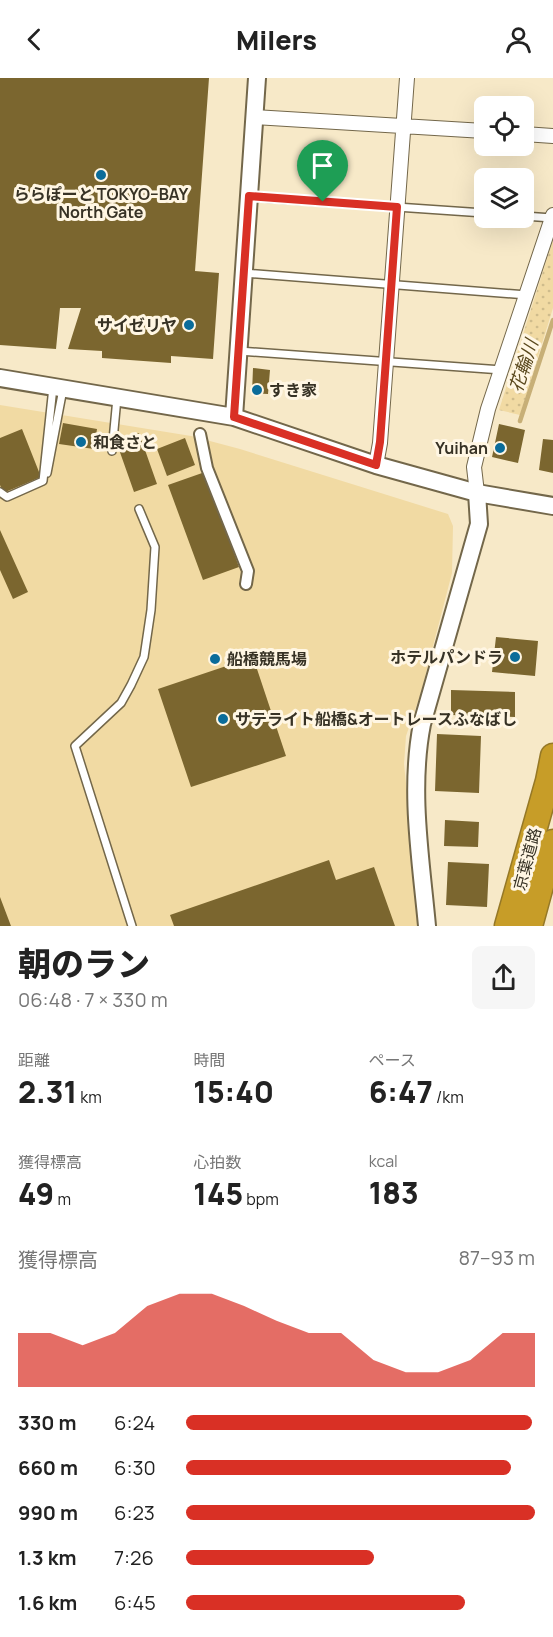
<!DOCTYPE html>
<html lang="ja">
<meta charset="utf-8">
<style>
:root{--surface:#fff;--page:#f6f6f6;--text:#222;--muted:#767676;--accent:#d93025}
body{margin:0;font-family:Manrope,"Noto Sans JP",sans-serif;background:var(--page);color:var(--text);height:100vh;display:flex;flex-direction:column;font-size:22px;white-space:nowrap}
*{box-sizing:border-box;margin:0}
p{font-size:20px;color:var(--muted)}
.icon{flex:none;width:33px;height:33px;fill:none;stroke:currentColor;stroke-width:2;stroke-linecap:round;stroke-linejoin:round}
.map{position:relative;height:848px;overflow:hidden}
.details{display:flex;flex-direction:column;background:var(--surface);flex:1}
.details>*{flex:none}
.controls{position:absolute;left:474px;top:18px;display:grid;gap:12px}
.controls a{display:grid;place-items:center;width:60px;height:60px;border-radius:9px;background:var(--surface);box-shadow:0 6px 24px #0002;font-size:30px}
.pin{position:absolute;display:grid;place-items:center;width:51px;height:51px;color:#fff;margin:-62px -26px;border-radius:50% 50% 50% 0;rotate:-45deg;box-shadow:0 0 6px #0007}
.pin .icon{rotate:45deg}
.round{display:grid;place-items:center;flex:none;width:63px;height:63px;border-radius:9px;background:var(--page)}
.headline{display:flex;align-items:center;justify-content:space-between;height:102px;padding:0 18px}
h1{font-size:33px;font-weight:800;line-height:45px}
.stats{display:grid;grid-template-columns:repeat(3,1fr);gap:9px;height:102px;padding:6px 18px}
.stats div{display:grid;align-content:center}
.stats b{font-size:30px;font-weight:800}
.stats small{font-size:16px;font-weight:400}
.stats p{font-size:16px}
.chart{height:168px;padding:12px 18px}
.chart p{display:flex;justify-content:space-between}
.chart svg{width:100%;height:108px;margin-top:6px;fill:var(--accent);opacity:.7}
ul{padding:0 18px;list-style:none;font-size:20px}
li{display:grid;grid-template-columns:96px 72px 1fr;align-items:center;height:45px}
li i{height:15px;border-radius:8px;background:var(--accent)}
header{display:flex;justify-content:space-between;align-items:center;height:78px;padding:0 18px;background:var(--surface);font-size:27px;font-weight:800}
.map>svg:first-child{display:block}
.grass{fill:#f1daa3}
.park{fill:url(#park-dots)}
.lines{fill:none;stroke-linecap:round;stroke-linejoin:round}
.stream{stroke:#c7af77;stroke-width:4.5}
.building{fill:#7b662f}
.service-casing{stroke:#73674a;stroke-width:10}
.pedestrian-casing{stroke:#73674a;stroke-width:14}
.minor-casing{stroke:#73674a;stroke-width:16}
.tertiary-casing{stroke:#73674a;stroke-width:20}
.motorway-casing{stroke:#957827;stroke-width:27}
.service{stroke:#fff;stroke-width:7}
.pedestrian{stroke:#fff;stroke-width:10}
.minor{stroke:#fff;stroke-width:14}
.tertiary{stroke:#fff;stroke-width:16}
.motorway{stroke:#c79d28;stroke-width:24}
.route-casing{stroke:#fff;stroke-width:12}
.route{stroke:#d93025;stroke-width:8}
.poi-dot{fill:#0a6c9a;stroke:#fff6e3;stroke-width:2}
.labels{text-anchor:middle;stroke-width:6;stroke-linejoin:round;paint-order:stroke}
.poi-label{font-size:16px;font-weight:bold;fill:#373225;stroke:#fff6e3;text-anchor:start}
.street-label{font-size:16px;fill:#373225;stroke:#fff6e3}
.water-label{font-size:18px;font-style:italic;fill:#5a481d;stroke:#fff6e3}
</style>
<header><svg class="icon" aria-label="back" viewBox="0 0 24 24"><path d="M15 5l-7 7 7 7"/></svg>Milers<svg class="icon" aria-label="person" viewBox="0 0 24 24"><circle cx="12" cy="8" r="4"/><path d="M4 21q1-7 8-7t8 7"/></svg></header>
<div class="map">
<svg width="553" height="848" viewBox="0 0 553 848">
<defs>
<pattern id="park-dots" width="8" height="8" patternUnits="userSpaceOnUse" patternTransform="scale(1.5)"><rect width="8" height="8" fill="#f1daa3"/><path d="M2 2h.1M6 6h.1" fill="none" stroke="#cfbc8c" stroke-width="1.8" stroke-linecap="round"/></pattern>
</defs>
<rect width="100%" height="100%" fill="#f7e9c8"/>
<path class="grass" d="M0 327 191 358 240 371 448 436 453 448 452 495 420 618 406 658 404 686 421 848H0Z"/>
<path class="park" d="M553 162V230L520 337 499 332Z"/>
<g class="lines">
<path class="stream" d="M520 343 553 242"/>
</g>
<path class="building" d="M0 0H209L195 193 219 195 213 281 171 278V285L102 280V273L68 271 81 230H60L56 271 0 267Z
M253 290 270 292 268 316 252 315Z
M63 345 97 351 94 371 59 366Z
M499 346 525 352 518 385 492 379Z
M22 351 41 399 3 415 0 407V360Z
M139 355 157 406 134 414 116 363Z
M185 360 195 387 167 398 157 371Z
M543 361 553 362V395L539 392Z
M205 394 239 489 203 502 168 407Z
M0 452 28 514 13 521 0 492Z
M496 559 538 563 535 598 492 594Z
M253 579 286 678 191 709 158 611Z
M451 612 515 614V639L451 637Z
M437 656 481 658 479 715 435 713Z
M445 742 479 744 478 769 444 768Z
M329 782 336 802 374 789 395 848H174L170 837Z
M448 784 489 786 487 829 446 827Z
M0 819 11 848H0Z"/>
<g class="lines">
<g class="service-casing">
<path id="service" d="M251 119 484 135
M524 138 552 140
M244 195 527 217
M239 273 502 292
M112 373 117 320
M47 395 63 311
M0 414 7 419 43 403 53 309
M132 848 75 668 121 625 131 607 144 579 151 532 155 469 139 431"/>
</g>
<g class="pedestrian-casing">
<path id="pedestrian" d="M200 356 207 390 248 493 246 506"/>
</g>
<g class="minor-casing">
<path id="minor" d="M254 39 484 53
M524 56 553 58
M376 387 380 365 407 0
M477 415 474 389 488 331 553 137"/>
</g>
<g class="tertiary-casing">
<path id="tertiary" d="M0 300 234 339 376 387 477 415 553 428
M234 339 257 0
M427 848C421 782 409 712 422 646L479 446 477 415"/>
</g>
<g class="motorway-casing">
<path id="motorway" d="M507 848 548 703 553 678
M530 848 553 764"/>
</g>
<use href="#service" class="service"/>
<use href="#pedestrian" class="pedestrian"/>
<use href="#minor" class="minor"/>
<use href="#tertiary" class="tertiary"/>
<use href="#motorway" class="motorway"/>
</g>
<g class="lines">
<g class="route-casing">
<path id="route" d="M249 118 397 129 380 364 376 387 234 339Z"/>
</g>
<use href="#route" class="route"/>
</g>
<g class="poi-dot">
<circle cx="101" cy="97" r="6"/>
<circle cx="189" cy="247" r="6"/>
<circle cx="257" cy="312" r="6"/>
<circle cx="81" cy="364" r="6"/>
<circle cx="500" cy="370" r="6"/>
<circle cx="515" cy="579" r="6"/>
<circle cx="215" cy="581" r="6"/>
<circle cx="223" cy="641" r="6"/>
</g>
<g class="labels">
<g class="poi-label">
<text x="101" y="122" text-anchor="middle">ららぽーと TOKYO−BAY<tspan x="101" dy="18">North Gate</tspan></text>
<text x="177" y="253" text-anchor="end">サイゼリヤ</text>
<text x="269" y="318">すき家</text>
<text x="93" y="370">和食さと</text>
<text x="488" y="376" text-anchor="end">Yuihan</text>
<text x="503" y="585" text-anchor="end">ホテルパンドラ</text>
<text x="227" y="587">船橋競馬場</text>
<text x="235" y="647">サテライト船橋&amp;オートレースふなばし</text>
</g>
<g class="street-label">
<text transform="translate(527 781) rotate(-75)" y="6">京葉道路</text>
</g>
<g class="water-label">
<text transform="translate(524 288) rotate(-72)" y="6">花輪川</text>
</g>
</g>
</svg>
<div class="controls">
<a><svg class="icon" aria-label="locate" viewBox="0 0 24 24"><circle cx="12" cy="12" r="6"/><path d="M12 2v4M12 18v4M2 12h4M18 12h4"/></svg></a>
<a><svg class="icon" aria-label="layers" viewBox="0 0 24 24"><path d="M12 4l9 5-9 5-9-5zM3 14l9 5 9-5"/></svg></a>
</div>
<div class="pin" style="left:323px;top:124px;background:#1e9e55"><svg class="icon" aria-label="arrive" viewBox="0 0 24 24"><path d="M6 21V4h12l-3 4 3 4H6"/></svg></div>
</div>
<section class="details">
<div class="headline"><div><h1>朝のラン</h1><p>06:48 · 7 × 330 m</p></div><a class="round"><svg class="icon" aria-label="share" viewBox="0 0 24 24"><path d="M12 15V3M7 8l5-5 5 5M5 13v7h14v-7"/></svg></a></div>
<div class="stats">
<div><p>距離</p><b>2.31<small> km</small></b></div>
<div><p>時間</p><b>15:40</b></div>
<div><p>ペース</p><b>6:47<small> /km</small></b></div>
</div>
<div class="stats">
<div><p>獲得標高</p><b>49<small> m</small></b></div>
<div><p>心拍数</p><b>145<small> bpm</small></b></div>
<div><p>kcal</p><b>183</b></div>
</div>
<div class="chart"><p><span>獲得標高</span>87–93 m</p>
<svg viewBox="0 0 160 44" preserveAspectRatio="none"><path d="M0 44V22L10 22L20 27L30 22L40 11L50 6L60 6L70 11L80 17L90 22L100 22L110 33L120 38L130 38L140 33L150 22L160 22V44z"/></svg>
</div>
<ul>
<li><b>330 m</b>6:24<i style="width:99%"></i></li>
<li><b>660 m</b>6:30<i style="width:93%"></i></li>
<li><b>990 m</b>6:23<i style="width:100%"></i></li>
<li><b>1.3 km</b>7:26<i style="width:54%"></i></li>
<li><b>1.6 km</b>6:45<i style="width:80%"></i></li>
</ul>
</section>
